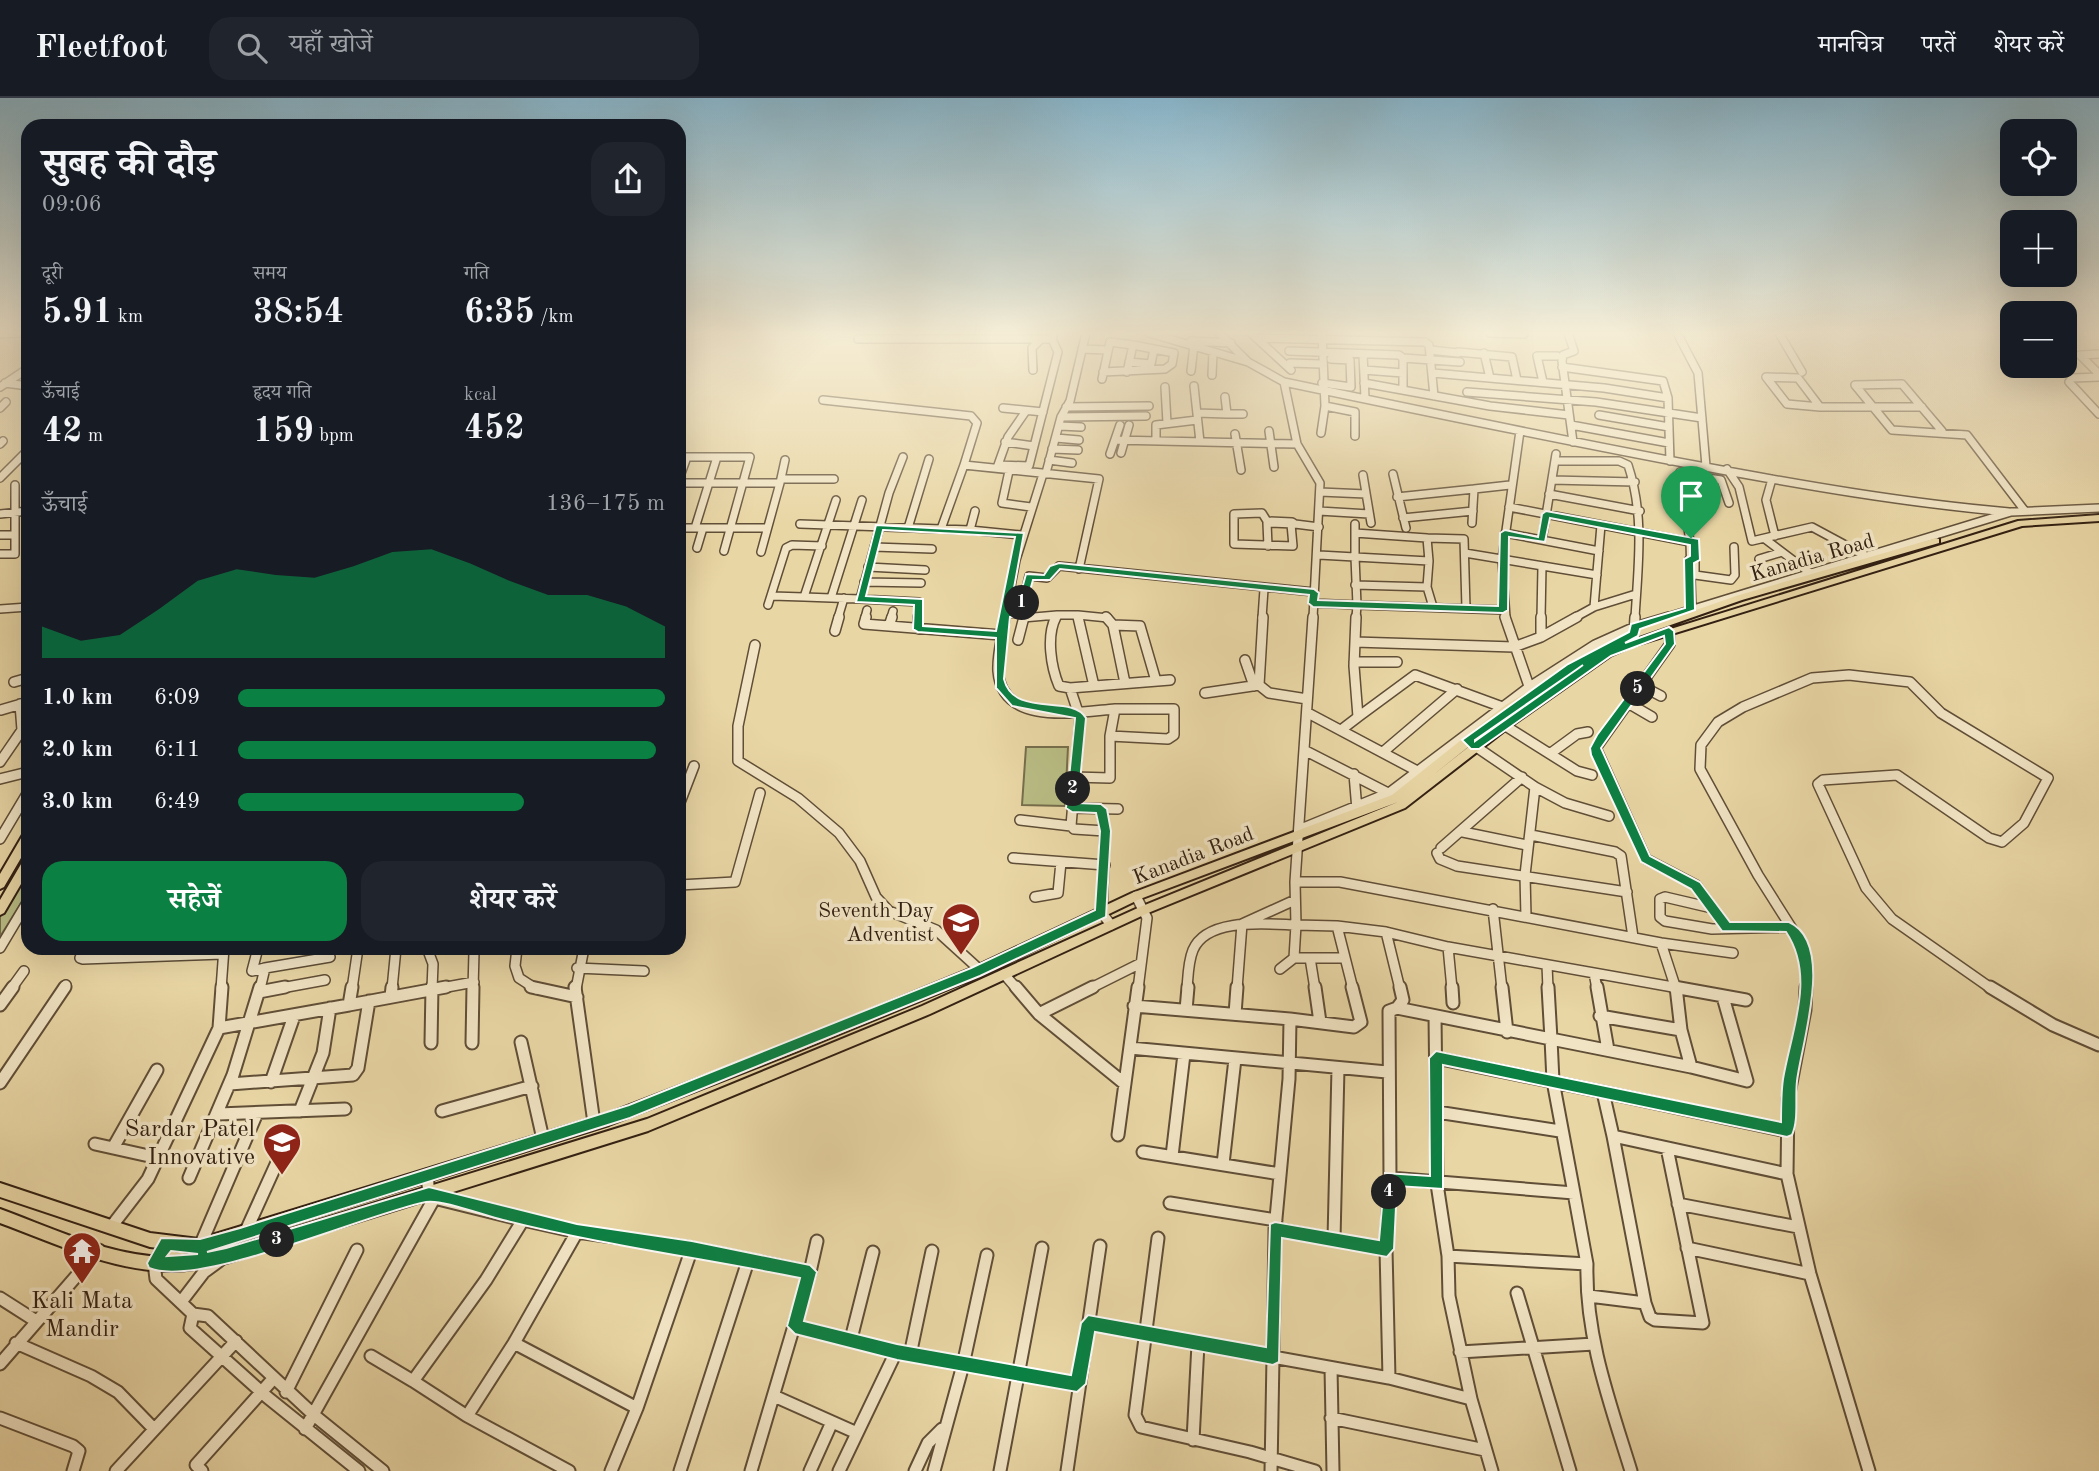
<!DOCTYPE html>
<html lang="hi">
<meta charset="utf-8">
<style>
:root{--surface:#171b24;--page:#20242c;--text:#f1f3f6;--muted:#9ea1a6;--line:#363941;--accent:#0b8043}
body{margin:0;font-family:"Old Standard TT","Noto Serif Devanagari",serif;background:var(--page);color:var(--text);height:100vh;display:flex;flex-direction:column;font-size:26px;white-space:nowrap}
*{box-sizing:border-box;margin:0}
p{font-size:23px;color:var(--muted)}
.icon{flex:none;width:38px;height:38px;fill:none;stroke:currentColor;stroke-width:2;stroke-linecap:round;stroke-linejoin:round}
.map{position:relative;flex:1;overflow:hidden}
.side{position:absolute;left:21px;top:21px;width:665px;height:836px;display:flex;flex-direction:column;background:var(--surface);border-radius:21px;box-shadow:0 7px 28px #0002}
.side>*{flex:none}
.buttons{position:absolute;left:2000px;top:21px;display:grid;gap:14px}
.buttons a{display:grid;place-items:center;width:77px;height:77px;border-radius:14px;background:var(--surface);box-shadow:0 7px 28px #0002;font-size:35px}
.pin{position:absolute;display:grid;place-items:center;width:60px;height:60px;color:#fff;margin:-72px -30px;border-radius:50% 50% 50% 0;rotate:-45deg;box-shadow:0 0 7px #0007}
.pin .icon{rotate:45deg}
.km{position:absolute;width:35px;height:35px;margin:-18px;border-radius:50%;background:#222;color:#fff;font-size:19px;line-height:35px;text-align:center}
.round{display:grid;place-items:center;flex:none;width:74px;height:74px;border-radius:21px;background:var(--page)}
.head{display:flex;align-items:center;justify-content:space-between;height:119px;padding:0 21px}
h1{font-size:38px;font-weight:700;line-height:52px}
.figures{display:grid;grid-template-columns:repeat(3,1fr);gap:10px;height:119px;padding:7px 21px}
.figures div{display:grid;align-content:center}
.figures b{font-size:35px;font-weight:700}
.figures small{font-size:19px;font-weight:400}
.figures p{font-size:19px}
.chart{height:196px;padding:14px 21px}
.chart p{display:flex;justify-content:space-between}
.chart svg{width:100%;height:126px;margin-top:7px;fill:var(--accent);opacity:.7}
.primary-button{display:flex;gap:14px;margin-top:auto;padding:14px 21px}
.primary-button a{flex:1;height:80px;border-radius:21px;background:var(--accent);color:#fff;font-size:28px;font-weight:700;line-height:80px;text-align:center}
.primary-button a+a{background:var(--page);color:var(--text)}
ul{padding:0 21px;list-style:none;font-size:23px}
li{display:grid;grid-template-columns:112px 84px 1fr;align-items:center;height:52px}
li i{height:18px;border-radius:9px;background:var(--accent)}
header{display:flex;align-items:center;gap:42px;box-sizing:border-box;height:98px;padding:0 35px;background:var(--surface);border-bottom:2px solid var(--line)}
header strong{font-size:33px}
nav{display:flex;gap:38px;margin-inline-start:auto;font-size:24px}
.search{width:490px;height:63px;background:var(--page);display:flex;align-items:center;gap:18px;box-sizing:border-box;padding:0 24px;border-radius:21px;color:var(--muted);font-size:26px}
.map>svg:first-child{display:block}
.green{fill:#b9bd85;stroke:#766e4c;stroke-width:2}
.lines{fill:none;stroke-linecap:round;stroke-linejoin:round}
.minor-far2-casing{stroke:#604e37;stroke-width:10}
.minor-far1-casing{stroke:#604e37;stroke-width:12}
.minor-casing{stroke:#604e37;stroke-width:15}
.major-casing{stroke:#332012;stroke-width:4}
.minor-far2{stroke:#f1e4c4;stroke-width:7}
.minor-far1{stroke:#f1e4c4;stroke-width:9}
.minor{stroke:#f1e4c4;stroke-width:11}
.major{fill:#e9d6a5;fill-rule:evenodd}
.route{fill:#0b8043;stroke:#fff;stroke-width:2;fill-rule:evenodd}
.labels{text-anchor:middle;stroke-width:7;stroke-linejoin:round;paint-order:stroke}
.street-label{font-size:21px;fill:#332012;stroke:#f1e4c4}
.poi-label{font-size:21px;fill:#332012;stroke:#f1e4c4;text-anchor:end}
.near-poi-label{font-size:24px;fill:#332012;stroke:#f1e4c4;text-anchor:end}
</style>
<header>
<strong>Fleetfoot</strong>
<div class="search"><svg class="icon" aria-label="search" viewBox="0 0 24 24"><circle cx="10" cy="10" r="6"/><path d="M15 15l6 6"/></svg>यहाँ खोजें</div>
<nav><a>मानचित्र</a><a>परतें</a><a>शेयर करें</a></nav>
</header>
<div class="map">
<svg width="2099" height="1373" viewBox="0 0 2099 1373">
<rect width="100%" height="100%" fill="#e9d6a5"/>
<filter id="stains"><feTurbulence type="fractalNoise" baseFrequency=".00286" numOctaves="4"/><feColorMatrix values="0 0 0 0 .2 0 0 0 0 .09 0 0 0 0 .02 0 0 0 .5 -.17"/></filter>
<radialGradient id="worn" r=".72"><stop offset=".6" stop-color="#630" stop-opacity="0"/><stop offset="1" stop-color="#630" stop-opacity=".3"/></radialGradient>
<path class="green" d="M1026 649H1068L1065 708 1022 707Z
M28 767V794L0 839V811Z"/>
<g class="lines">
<g class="minor-far2-casing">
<path id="minor-far2" d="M1149 235 1248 264
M1219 235 1248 264 1284 284 1297 346 1320 385 1313 520
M1251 235 1291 272
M1490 235 1524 236
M1568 235 1574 253 1563 257 1562 263 1573 344
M1677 235 1698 275 1706 368
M1779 235 1802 274
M0 236 21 235
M1256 240 1425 244 1429 247 1434 298
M858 241H1052
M1191 243 1231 245
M1082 251 1107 252
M1430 252 1458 255
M1289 253 1399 257 1403 260
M1458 254 1512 259 1517 282
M1484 255 1490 280
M1363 256 1365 300
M2099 256 2080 257 2099 276
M1129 264 1151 266 1154 251
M1290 265 1321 266
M1562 269 1663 283 1668 300 1670 363
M1033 272 1032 250 1041 241
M1364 272 1403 275
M1191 273 1194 247
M1103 274 1165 271 1172 266 1174 255 1133 247
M1433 275 1604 290 1668 300
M1212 277 1213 254
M1766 279 1798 280 1820 309 1787 306Z
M2099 279 2072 280 2069 284 2099 316
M1102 281 1110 244 1133 247 1127 274
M1284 284C1422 313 1561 342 1700 368 1802 387 1905 405 2009 414
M1543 284 1537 258H1557
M5 285 28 288
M1322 285 1351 289 1350 262 1331 261
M1364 285 1490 308 1569 317
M1194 288 1200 344
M0 289 27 271
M1165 289 1167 325
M1403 292V260L1460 264
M1467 294 1596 304 1702 320
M823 302 971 318 977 325 964 367 1099 381 1079 471
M1325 308 1355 314V338
M1066 309 1149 308
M1820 309H1922
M0 310 6 304
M1003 310 1043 314
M1026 313 1008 339 998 367 1029 368 1058 254 1052 241 1054 235
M1197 315 1227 316 1225 299
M1227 316H1243
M1599 317 1669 329
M1061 319 1146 318
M1571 327 1669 345
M1060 328 1081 329
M1269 333 1274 369
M1942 333 1902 286 1855 287 1892 332 1967 337 2025 413
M1321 335 1325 308 1322 235
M1235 336 1241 372
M1056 340 1079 342
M1115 342 1297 346
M1156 343V327L1197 322
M1005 344 1034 348
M0 346 3 343
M1052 351 1078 352
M1121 355 1129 327
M1110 356 1120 327
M679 359H750L724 453
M1049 362 1072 365
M1555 363H1619L1628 367C1645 418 1638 468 1635 520
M1047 371 1061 319 1070 303 1086 235
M1727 371 1739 389 1752 443 1812 429 1864 457
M1009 373 1002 405 1031 409
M1680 374 1690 444 1692 515
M1393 376 1406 430
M1680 376 1721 382 1729 405
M1363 377 1371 425
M1687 377 1694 425
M0 380 28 352
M679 381 687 359
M781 381H834
M1772 381 1766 402 1775 438
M1552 382 1635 384
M679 385H780L761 454
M780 385 785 362
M1320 394 1366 396
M1549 396 1640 413
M1397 399 1474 391
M836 402 804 499 831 500 862 402
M1509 409 1690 444
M1319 413 1369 416
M0 416 28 413
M1403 420 1473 413
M1267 423 1262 415 1234 416V446L1293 448 1291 426
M1268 423 1292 424 1295 426 1267 425Z
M1267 425 1268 448
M1472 425 1474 391 1510 387
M800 426 970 432 1021 437
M1295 426 1319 429
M679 430H767
M695 430 717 359
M908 430 929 361
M941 431 964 367
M970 432 975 413
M1355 435 1427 440
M1505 435 1599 453
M0 437H14
M1765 441 1810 475
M1542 442 1556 356
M874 449 932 451
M697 450 703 430
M1465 455 1597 477
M0 456H15V387
M1319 457 1355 459V426
M1689 461 1695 462V477L1731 482 1735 477 1734 449
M1759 461 1782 454
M1429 463 1427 489 1433 509
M868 469 925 472
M864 484 921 485
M1355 487 1427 489
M772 498 804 499
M831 500 860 501 889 395 903 359
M860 501 919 504 918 520
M1313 505 1357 507 1355 459 1429 463 1427 440 1464 441 1466 510
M768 507 786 450 792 447 822 448
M1594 509 1601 427
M0 511 28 509
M1006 515 1020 516 1029 478 1047 480 1059 468 1314 494
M1078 517 1108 520
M838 520 844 500
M865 520 867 512
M891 520 893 513
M1005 520 1016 462 1043 376
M1023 520 1057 517
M1055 520 1057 517H1078L1079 520
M1262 520 1264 491
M1356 520 1357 507 1503 512
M1506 520 1502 461 1520 333
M1541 520 1542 468
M1574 520 1594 509 1636 496
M1664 520 2011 414 2099 410"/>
</g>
<g class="minor-far1-casing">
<path id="minor-far1" d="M866 519 864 526 1001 537
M1005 519C1003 537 997 555 998 573 1002 629 1078 614 1115 611L1110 638V680L1073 679
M1056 519C1046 538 1051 569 1059 588L1070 590 1170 582
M1078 519 1094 588
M1106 519 1113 527
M1263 519 1259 587 1269 595 1307 601
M1313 519 1295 784H1340L1661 845 1733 855
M1356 519 1354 568 1358 619 1415 577 1505 610
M1505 519 1531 594
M889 528 892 519
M918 531V519
M835 533 839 519
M1669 533 1670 546 1596 650 1646 761 1696 787 1727 830
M1634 535 1635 519
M1541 539V519
M1018 542 1024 519
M1355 544 1514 549 1541 539 1577 519
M755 547 738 628V663L798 700 839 735 860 763 876 799 889 813 936 832 980 872
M1245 562 1254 588
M1354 564H1397
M14 584 28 580
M1125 585 1113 527 1140 528 1156 583
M1640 587 1661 598
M1070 590 1080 620 1071 728 1074 731 1105 733
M1205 595 1259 587
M1628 605 1652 619
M1 612 28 604
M1308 615 1421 675
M1504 627 1577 673 1592 677
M1341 632 1358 619
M1110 638 1168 641 1174 637V611H1115
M1472 646 1535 689 1525 777 1526 819
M1306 653 1392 697
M1383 654 1457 591
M1551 655 1577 636 1588 634
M0 664 22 632 20 606
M1354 676 1357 712
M0 681 28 674
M1535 689 1565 705 1609 718
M679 707 694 668
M1072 710 1118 711
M1101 711 1105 733 1102 815 1111 827
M1020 722 1071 728
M1301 731 1389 695 1528 590 1595 547 1635 529 1669 519
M1463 734 1527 747
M1531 737 1615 754 1621 758 1633 839
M0 741 28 694
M1441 750 1522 679
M1437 755 1440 761 1457 768 1627 794
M1013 760 1105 767
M1295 784 1296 827 1337 828 1353 891
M679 787 735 784 760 695
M1136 798 1147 820 1138 891
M1035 799 1058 795 1061 764
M1712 810 1665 799 1660 801V819L1665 823 1712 831 1789 829
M1493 811 1502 891
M1337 828 1386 834 1448 849 1684 891
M1386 834 1400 891
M1661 845 1676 891
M1448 849 1452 891
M0 850 28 803
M84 850 80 860 83 861 222 856
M258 850 252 873 265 870
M427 850 433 866 432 891
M517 850 515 868 519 880 536 891
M1310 860 1315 891
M1547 867 1548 891
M577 870 644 873
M1280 871 1294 860H1345
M1594 875 1597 891
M1004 876 1017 891
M11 891 24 873
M63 891 66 887
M221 891 224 850
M260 891 265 870 330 859
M276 891 325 882
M352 891 358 850
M392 891 396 850
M436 891 474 884
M473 891 474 854
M576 891 584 850
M1089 891 1141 865
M1187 891C1188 879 1188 864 1193 852 1207 819 1267 826 1296 827L1294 860
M1237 891 1242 826 1295 802
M1806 891 1807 872 1801 845 1758 777 1700 671 1701 647 1718 624 1743 609 1812 580 1849 577 1910 584 1941 615 2048 680 2024 725 2002 744 1989 740 1897 677 1823 682 1818 686 1866 790 1892 821 1992 891"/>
</g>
<g class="minor-casing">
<path id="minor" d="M352 889 349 907 446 889
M531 889 577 899
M575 889 594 1025
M1016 889 1039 916 1125 986
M1315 889 1320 924
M1352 889 1361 924 1354 929 1290 921 1289 981 1275 1131 1273 1259 1389 1280 1386 1151 1390 1080
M1452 889 1453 905
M1502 889 1507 934
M1548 889 1551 941
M1597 889 1608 952
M1674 889 1746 902
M1806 889 1805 912 1788 1001 1787 1076 1810 1176 1869 1373
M1990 889 2053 927 2099 947
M259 894 285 889
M391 899 392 889
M0 907 13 889
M1134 908 1290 921
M1397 910 1403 902 1400 889
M1397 910 1551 941 1553 983 1574 1095 1390 1080 1389 913Z
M1186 912 1188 889
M1039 916 1093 889
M1235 916 1237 889
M1435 918 1437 1086 1448 1158
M1600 918 1681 932
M219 930 349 907
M1551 941 1691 969 1681 932 1676 889
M521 944 543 1041
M431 945 432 889
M472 945 473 889
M1130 950 1387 974
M1436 960 1603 994
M1691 969 1747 983 1723 899
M271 984 294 918
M0 985 65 889
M230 986 353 977 358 970 369 903
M300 1013 323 955 330 910
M442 1013 532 988
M1437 1014 1560 1033
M219 1016 345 1011
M1118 1037 1138 889
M1613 1038 1603 994 1787 1033
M95 1046 158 1060
M113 1050 157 972
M1143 1054 1280 1076
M1172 1058 1184 956
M1223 1066 1235 961
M427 1077 429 1096 438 1101 523 1122 486 1182 413 1283 467 1318 514 1245 637 1310 692 1150 810 1174 751 1373
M189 1080 233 977 260 889
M1574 1095 1587 1166
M1170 1105 1276 1122
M1678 1106 1798 1129
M523 1122 577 1134 692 1150
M111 1129 148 1081 219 930 222 889
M1275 1131 1386 1151
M245 1135 289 1038
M1158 1140 1135 1317 1141 1329 1250 1354 1315 1373
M1334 1141 1338 970
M167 1145 154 1165 156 1181 193 1216
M200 1148 257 1015
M1687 1150 1810 1176
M810 1174 817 1143
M1517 1195 1570 1373
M1589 1198 1645 1205 1650 1219 1655 1222 1703 1225 1667 1050
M0 1200 36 1223
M181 1204 204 1174 219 1163
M1645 1205 1613 1038 1787 1076
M193 1216 208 1218 315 1318 383 1373
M193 1216 190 1230 267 1299 359 1373
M1089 1225 1273 1259 1271 1373
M795 1228 896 1254 1078 1286
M851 1241 873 1154
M16 1245 91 1278 118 1294 154 1331
M514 1245 577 1134
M1460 1254 1594 1246
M910 1257 932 1153
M371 1258 413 1283
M0 1266 99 1152
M1331 1270 1333 1373
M1389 1280 1471 1301 1492 1373
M286 1294 357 1152
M774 1298 857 1335
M1471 1301 1449 1198 1448 1158 1587 1166C1585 1238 1610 1305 1631 1373
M467 1318 569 1373
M0 1320 73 1348 79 1353 73 1373
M1331 1320 1485 1352
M305 1331 435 1099
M1193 1342 1198 1246
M116 1373 236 1243
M202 1373 196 1367 273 1281
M611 1373 637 1310
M680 1373 748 1163
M810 1373 832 1324
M839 1373 896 1254
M915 1373 928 1345 942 1331
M934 1373 963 1267 987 1157
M1000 1373 1042 1150
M1067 1373 1100 1148"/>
</g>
<g class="major-casing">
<path id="major" d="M2099 417V423L2022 428 1633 548 1610 558 1508 630 1405 710 1148 815 930 916 648 1033 226 1165C208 1169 190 1173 172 1173 113 1174 55 1145 0 1125V1111C55 1131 113 1160 172 1159 190 1159 208 1154 226 1151L647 1021 922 908 1140 809 1398 704 1140 801 980 878 798 953 609 1027 199 1155 150 1149 0 1099V1085L150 1135 199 1141 609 1015 790 945 972 870 1132 795 1392 697 1504 608 1616 540 1736 498 1936 440 1939 441V445L1742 502 1622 544 1616 548 2018 423ZM1566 580 1500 624 1428 681 1512 614Z
M28 734V748L4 789 0 791V776L24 735Z
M28 760V774L4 815 0 817V802L24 761Z"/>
</g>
<use href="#minor-far2" class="minor-far2"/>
<use href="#minor-far1" class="minor-far1"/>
<use href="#minor" class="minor"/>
<use href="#major" class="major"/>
</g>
<linearGradient id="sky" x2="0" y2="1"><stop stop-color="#88b6cc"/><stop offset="0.55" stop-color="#f5edd6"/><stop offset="1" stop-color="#f5edd6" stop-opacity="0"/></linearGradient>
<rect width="2099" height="427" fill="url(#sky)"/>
<path class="route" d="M1546 413 1699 441 1700 462 1694 465 1695 512 1640 531 1638 538 1625 545 1669 529 1674 533 1675 546 1601 650 1650 758 1700 784 1730 824H1789C1836 845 1801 947 1797 983 1795 1000 1799 1022 1792 1037L1787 1039 1443 967V1091L1397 1088 1394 1151 1387 1159 1282 1140 1279 1264 1273 1267 1095 1234 1086 1286 1077 1294 897 1262 795 1236 787 1228 800 1180C701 1160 601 1147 503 1122 485 1118 442 1101 426 1104 366 1116 198 1191 149 1170L147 1165 161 1140 200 1141 240 1130 629 1007 971 870 1095 812 1100 733 1096 715 1072 714 1066 710 1075 620 1012 608 996 590V540L918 534 913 531 914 507 856 504 876 427 1024 435 1010 512H1016L1026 476 1044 477 1050 468 1059 465 1314 491 1319 495 1318 502 1498 508 1500 435 1505 432 1538 439 1542 416ZM1550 420 1690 447V458L1684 461 1685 510 1631 526 1629 534 1568 566 1462 642 1471 651H1479L1611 558 1664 538 1665 546 1597 637 1590 650 1591 657 1641 764 1691 791 1722 833 1786 834C1816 879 1791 933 1783 981 1781 995 1781 1010 1781 1024L1436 953 1429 960 1430 1078 1385 1075 1379 1142 1275 1124 1270 1126 1266 1249 1088 1217 1081 1225 1071 1277 897 1246 804 1223 817 1174 810 1167 692 1143 577 1126 429 1089 226 1150 207 1154 630 1020 980 878 1106 819 1111 733 1107 711 1101 706 1078 705 1086 620C1072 595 1014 621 1004 581L1010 519 1023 518 1033 482H1050L1060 471 1309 497 1308 505 1313 509 1503 515 1508 512 1509 439 1545 444ZM883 432 1015 439 996 533 923 528V501L866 498ZM1583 567 1475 643V642L1576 572ZM171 1153 198 1156 167 1158Z"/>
<defs>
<g id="school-pin" transform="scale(2.0125)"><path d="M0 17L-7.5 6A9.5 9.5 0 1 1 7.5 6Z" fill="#8f2418" stroke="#f1e4c4"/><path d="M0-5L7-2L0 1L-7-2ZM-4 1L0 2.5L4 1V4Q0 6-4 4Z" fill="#fff"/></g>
<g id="temple-pin" transform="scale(2.0125)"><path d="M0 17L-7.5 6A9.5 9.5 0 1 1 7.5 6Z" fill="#8f2418" stroke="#f1e4c4"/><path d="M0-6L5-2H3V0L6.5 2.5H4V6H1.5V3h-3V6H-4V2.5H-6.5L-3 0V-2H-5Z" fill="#fff"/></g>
</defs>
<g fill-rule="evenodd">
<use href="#school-pin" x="961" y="824"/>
<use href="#school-pin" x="282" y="1044"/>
<use href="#temple-pin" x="82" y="1153"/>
</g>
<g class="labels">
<g class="street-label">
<text transform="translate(1812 459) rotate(-16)" y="7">Kanadia Road</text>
<text transform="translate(1193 757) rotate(-21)" y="7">Kanadia Road</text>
</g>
<g class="poi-label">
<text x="934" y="819">Seventh Day<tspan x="934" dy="24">Adventist</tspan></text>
</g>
<g class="near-poi-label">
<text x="255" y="1038">Sardar Patel<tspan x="255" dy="28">Innovative</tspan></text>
<text x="82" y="1210" text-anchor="middle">Kali Mata<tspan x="82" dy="28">Mandir</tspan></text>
</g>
</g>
<rect width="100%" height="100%" filter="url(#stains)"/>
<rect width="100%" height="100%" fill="url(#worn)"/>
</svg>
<div class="buttons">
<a><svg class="icon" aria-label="locate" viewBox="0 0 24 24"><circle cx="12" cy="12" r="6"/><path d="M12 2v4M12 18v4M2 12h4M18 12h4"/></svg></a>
<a>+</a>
<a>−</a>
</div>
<div class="pin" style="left:1691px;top:440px;background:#1e9e55"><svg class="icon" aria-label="arrive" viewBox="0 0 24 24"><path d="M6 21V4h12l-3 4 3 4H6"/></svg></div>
<b class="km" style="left:1022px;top:505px">1</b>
<b class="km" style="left:1073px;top:691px">2</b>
<b class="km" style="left:277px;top:1142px">3</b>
<b class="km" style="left:1389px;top:1094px">4</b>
<b class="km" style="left:1638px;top:591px">5</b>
<section class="side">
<div class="head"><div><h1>सुबह की दौड़</h1><p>09:06</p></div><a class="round"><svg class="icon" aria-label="share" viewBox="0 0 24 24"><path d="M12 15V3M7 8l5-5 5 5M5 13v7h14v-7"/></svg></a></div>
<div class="figures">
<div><p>दूरी</p><b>5.91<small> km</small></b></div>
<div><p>समय</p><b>38:54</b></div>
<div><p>गति</p><b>6:35<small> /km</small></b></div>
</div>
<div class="figures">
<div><p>ऊँचाई</p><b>42<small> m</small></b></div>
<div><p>हृदय गति</p><b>159<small> bpm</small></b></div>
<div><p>kcal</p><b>452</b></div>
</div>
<div class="chart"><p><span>ऊँचाई</span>136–175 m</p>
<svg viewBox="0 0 160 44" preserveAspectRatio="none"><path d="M0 44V33L10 38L20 36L30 27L40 17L50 13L60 15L70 16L80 12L90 7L100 6L110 11L120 17L130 22L140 22L150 26L160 33V44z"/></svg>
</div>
<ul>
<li><b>1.0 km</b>6:09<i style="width:100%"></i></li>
<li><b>2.0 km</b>6:11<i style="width:98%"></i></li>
<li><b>3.0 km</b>6:49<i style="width:67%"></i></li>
</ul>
<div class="primary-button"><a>सहेजें</a><a>शेयर करें</a></div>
</section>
</div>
